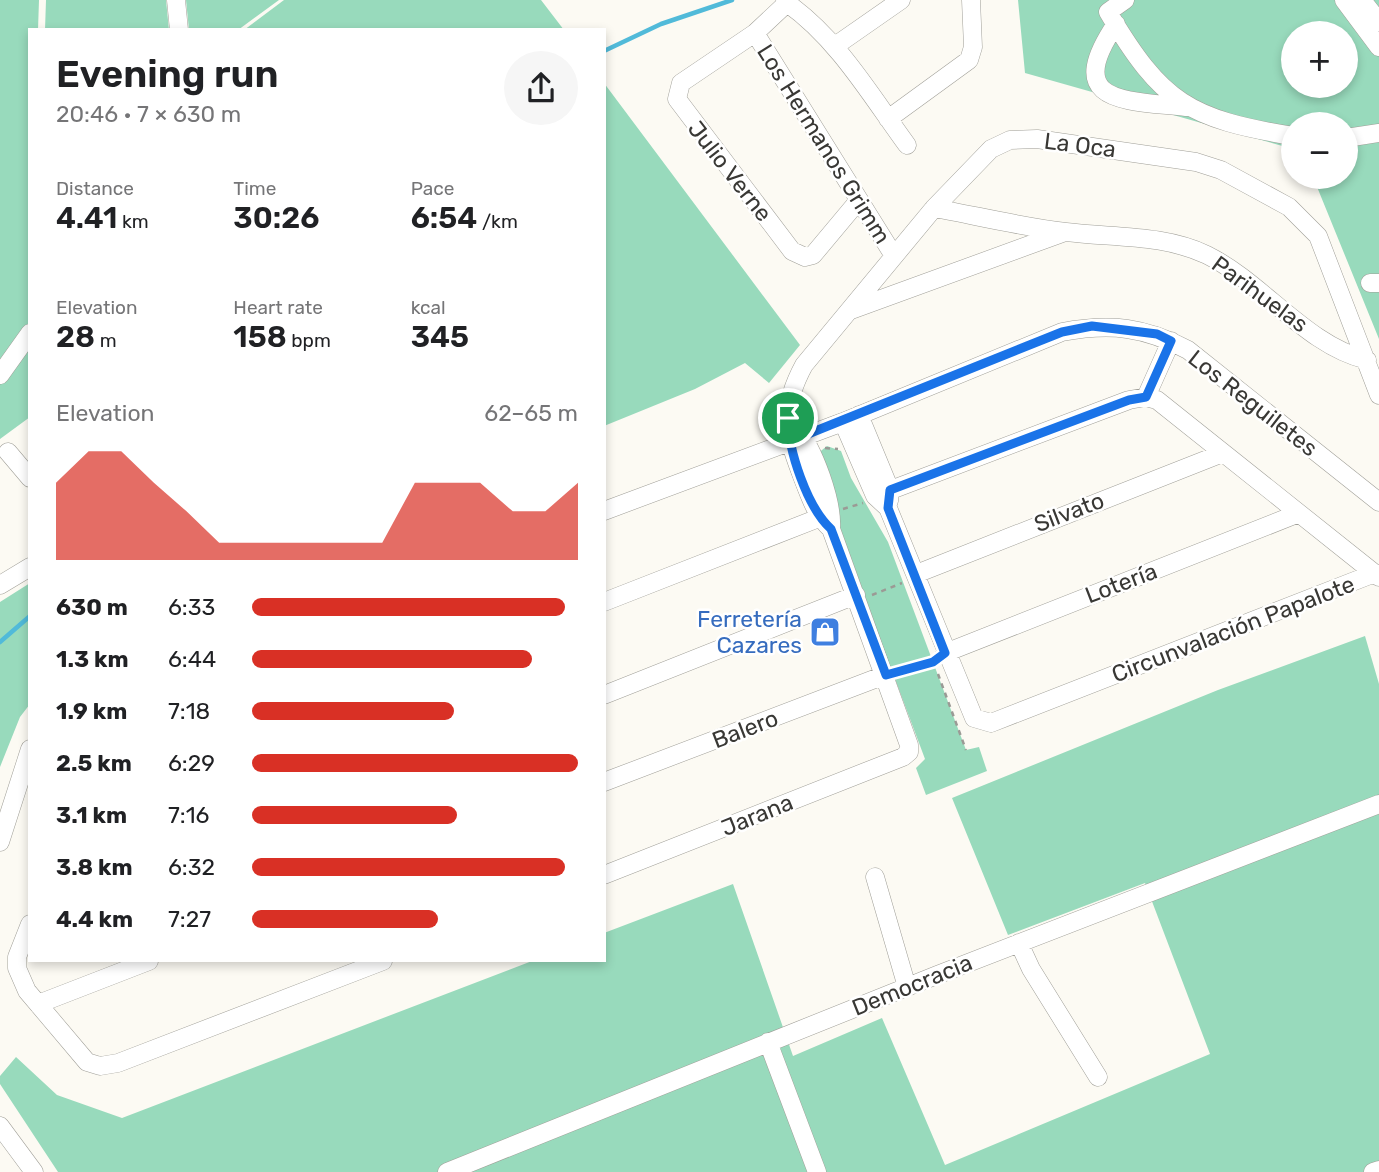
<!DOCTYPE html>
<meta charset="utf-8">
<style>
:root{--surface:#fff;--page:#f6f6f6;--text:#202124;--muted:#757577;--accent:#d93025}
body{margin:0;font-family:Rubik,sans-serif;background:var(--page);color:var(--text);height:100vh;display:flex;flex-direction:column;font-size:26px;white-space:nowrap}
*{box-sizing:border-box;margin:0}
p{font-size:23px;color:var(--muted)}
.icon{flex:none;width:38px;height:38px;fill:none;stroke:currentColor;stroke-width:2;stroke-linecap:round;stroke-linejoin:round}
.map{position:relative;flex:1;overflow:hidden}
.side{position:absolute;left:28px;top:28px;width:578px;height:934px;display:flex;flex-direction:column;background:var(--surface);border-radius:0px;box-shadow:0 4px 10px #0003}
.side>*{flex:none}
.tools{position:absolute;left:1281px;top:21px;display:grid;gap:14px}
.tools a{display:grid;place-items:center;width:77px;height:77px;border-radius:50%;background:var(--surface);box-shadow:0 4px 10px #0003;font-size:35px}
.pin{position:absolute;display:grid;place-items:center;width:60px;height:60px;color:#fff;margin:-30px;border:4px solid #fff;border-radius:50%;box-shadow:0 2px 7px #0007}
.round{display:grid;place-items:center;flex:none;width:74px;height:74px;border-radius:37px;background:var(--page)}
.summary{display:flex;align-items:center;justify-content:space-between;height:119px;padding:0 28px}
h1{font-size:38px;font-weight:600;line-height:52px}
.figures{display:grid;grid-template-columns:repeat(3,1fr);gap:10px;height:119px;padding:7px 28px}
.figures div{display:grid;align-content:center}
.figures b{font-size:30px;font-weight:600}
.figures small{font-size:19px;font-weight:400}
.figures p{font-size:19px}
.chart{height:196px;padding:14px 28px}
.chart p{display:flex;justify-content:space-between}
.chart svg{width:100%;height:126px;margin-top:7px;fill:var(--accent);opacity:.7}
ul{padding:0 28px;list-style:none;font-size:23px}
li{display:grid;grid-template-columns:112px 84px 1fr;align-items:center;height:52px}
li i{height:18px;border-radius:9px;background:var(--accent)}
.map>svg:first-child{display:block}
.green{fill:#98dabc;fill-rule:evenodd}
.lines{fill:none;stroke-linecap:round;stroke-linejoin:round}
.stream{stroke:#51bad9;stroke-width:4.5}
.minor-casing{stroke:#a09f98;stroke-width:19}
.path{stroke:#9b9a95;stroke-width:2.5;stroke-dasharray:5 5;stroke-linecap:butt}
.minor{stroke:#fff;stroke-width:18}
.route-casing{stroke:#fff;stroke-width:14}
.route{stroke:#1a73e8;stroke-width:9}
.labels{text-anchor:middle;stroke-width:5;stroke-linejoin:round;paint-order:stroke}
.street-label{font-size:23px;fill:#393835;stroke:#fff}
.shop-label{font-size:23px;fill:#366cbe;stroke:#fff;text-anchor:end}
</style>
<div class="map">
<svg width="1379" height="1172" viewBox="0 0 1379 1172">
<rect width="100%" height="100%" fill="#fcfaf3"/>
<path class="green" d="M0 0H39L38 30H30V417L0 439Z
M46 0H166L169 30H45Z
M186 0H279L238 30H189Z
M284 0H541L564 30H244Z
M1018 0H1379V339L1313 177H1346V124H1293V149L1025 73ZM1293 33H1346V86H1293Z
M604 83 800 345 769 383 745 363 695 389 604 426Z
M827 446 841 451 851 478 888 542 966 750 979 747 987 771 926 795 916 768 925 759 843 540 817 454Z
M30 583V704L20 717 0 767V602Z
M1365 636 1379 684V1172H58L0 1084V1076L16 1057 57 1095 122 1118 532 961H604V933L733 884 793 1056 882 1018 945 1165 1210 1054 1145 883 1008 935 952 798 1218 690Z"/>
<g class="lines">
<path class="stream" d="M604 51 661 24 732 0
M0 642 30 616"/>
<g class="minor-casing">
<path id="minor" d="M176 0 179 30
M785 0 787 3 755 33 681 83 677 99 792 251 805 257 813 255 859 200
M1125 0 1108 12C1162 103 1189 119 1293 136
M1344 0 1379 47
M1362 0 1379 22
M787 3C838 39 871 96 907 145
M1116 24C1062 104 1124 100 1186 107
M755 33 894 256
M835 46 901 0
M888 119 969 60 973 47 971 0
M1346 138 1379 133
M934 208C978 216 1022 227 1066 232 1113 238 1163 234 1207 255 1263 283 1307 346 1367 360
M1370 283H1379
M851 310 1065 232
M0 375 30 333
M1146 397 1171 341
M859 415 890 490 889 501
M843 422 875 496 888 508 974 718 991 723 1375 573
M8 452 30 478
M875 496 1129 400 1146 397 1157 400 1379 577
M604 511 843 422 1062 332C1111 323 1145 327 1188 350L1379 502
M831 529C816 515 811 499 804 481 786 435 779 411 804 365L934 208 991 149 1010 140 1037 139 1196 162 1221 170 1289 207 1318 236 1379 395
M916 574 1223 453
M0 585 30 567
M604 602 829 514
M945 653 1297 514
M604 695 856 595
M604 782 885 675
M0 842 30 749
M604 875 903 757 909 752V745L831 529C833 502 814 449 796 428
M875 877 907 987
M30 924 17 957V968L27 991 87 1062 100 1066 118 1063 383 961
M1019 943 1031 969 1098 1077
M38 1004 149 961
M768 1042 817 1172
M0 1126 34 1172
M447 1172 937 975 1379 804
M1373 1172 1379 1170"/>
</g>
<path class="path" d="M825 448 838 449
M843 509 863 503
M872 595 902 583
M901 672 934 661
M938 674 966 750"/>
<use href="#minor" class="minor"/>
</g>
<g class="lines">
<g class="route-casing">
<path id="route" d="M1092 326 1157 334 1171 341 1146 397 1129 400 890 490 888 508 945 653 933 662 886 675 831 529C807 507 788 450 788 418L803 436 1062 332Z"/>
</g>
<use href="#route" class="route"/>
</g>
<defs>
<g id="shop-square" transform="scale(1.575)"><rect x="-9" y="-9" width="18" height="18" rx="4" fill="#3f7fe0" stroke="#fff"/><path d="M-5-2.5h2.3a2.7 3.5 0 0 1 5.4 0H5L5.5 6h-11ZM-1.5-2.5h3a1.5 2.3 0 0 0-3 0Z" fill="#fff"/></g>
</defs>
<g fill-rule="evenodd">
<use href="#shop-square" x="825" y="632"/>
</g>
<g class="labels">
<g class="street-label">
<text transform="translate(824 144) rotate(58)" y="8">Los Hermanos Grimm</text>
<text transform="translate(1080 145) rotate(7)" y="8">La Oca</text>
<text transform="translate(730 171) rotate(52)" y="8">Julio Verne</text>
<text transform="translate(1260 294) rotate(36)" y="8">Parihuelas</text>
<text transform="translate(1253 403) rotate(38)" y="8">Los Reguiletes</text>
<text transform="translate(1069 512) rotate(-21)" y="8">Silvato</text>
<text transform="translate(1121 583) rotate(-21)" y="8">Lotería</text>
<text transform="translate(1233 629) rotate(-21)" y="8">Circunvalación Papalote</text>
<text transform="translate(745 729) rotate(-21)" y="8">Balero</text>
<text transform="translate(757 815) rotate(-22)" y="8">Jarana</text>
<text transform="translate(912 985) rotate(-22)" y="8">Democracia</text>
</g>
<g class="shop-label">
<text x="802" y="627">Ferretería<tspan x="802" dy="26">Cazares</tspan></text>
</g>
</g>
</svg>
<div class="tools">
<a>+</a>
<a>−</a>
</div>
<div class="pin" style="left:788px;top:418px;background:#1e9e55"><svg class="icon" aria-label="arrive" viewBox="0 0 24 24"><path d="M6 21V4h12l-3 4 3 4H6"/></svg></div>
<section class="side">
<div class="summary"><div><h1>Evening run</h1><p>20:46 · 7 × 630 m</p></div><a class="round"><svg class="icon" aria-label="share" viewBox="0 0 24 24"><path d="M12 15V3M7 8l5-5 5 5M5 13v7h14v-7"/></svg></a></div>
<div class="figures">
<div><p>Distance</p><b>4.41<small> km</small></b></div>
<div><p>Time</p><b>30:26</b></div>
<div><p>Pace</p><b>6:54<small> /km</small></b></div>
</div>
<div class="figures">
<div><p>Elevation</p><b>28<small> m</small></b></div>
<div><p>Heart rate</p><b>158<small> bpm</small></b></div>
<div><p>kcal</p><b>345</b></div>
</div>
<div class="chart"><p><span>Elevation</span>62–65 m</p>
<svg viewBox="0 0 160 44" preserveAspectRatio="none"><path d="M0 44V17L10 6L20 6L30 17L40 27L50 38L60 38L70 38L80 38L90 38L100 38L110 17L120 17L130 17L140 27L150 27L160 17V44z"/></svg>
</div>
<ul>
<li><b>630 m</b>6:33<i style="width:96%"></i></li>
<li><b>1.3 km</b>6:44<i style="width:86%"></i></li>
<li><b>1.9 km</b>7:18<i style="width:62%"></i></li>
<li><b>2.5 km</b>6:29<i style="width:100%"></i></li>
<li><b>3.1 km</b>7:16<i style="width:63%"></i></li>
<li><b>3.8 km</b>6:32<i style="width:96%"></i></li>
<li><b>4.4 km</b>7:27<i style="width:57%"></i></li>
</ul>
</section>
</div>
